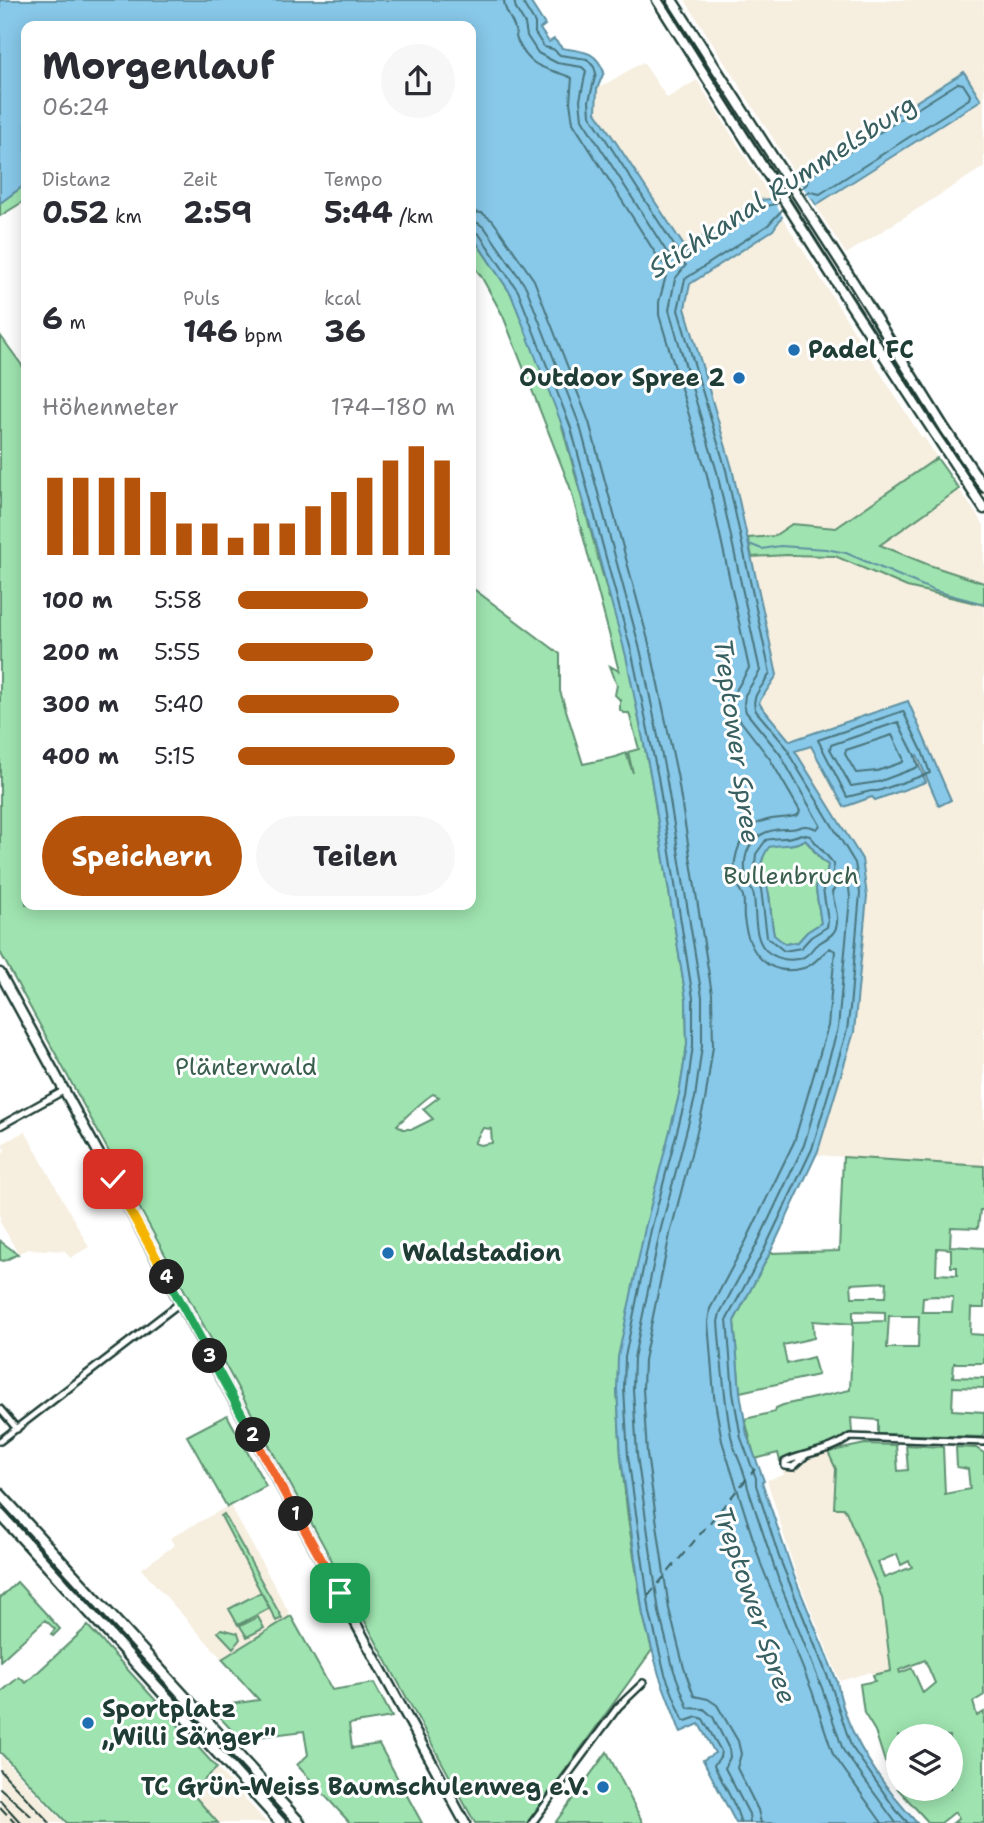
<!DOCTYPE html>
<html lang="de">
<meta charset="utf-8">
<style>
:root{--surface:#fff;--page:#f7f7f7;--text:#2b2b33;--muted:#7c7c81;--accent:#b45309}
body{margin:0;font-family:"Shantell Sans",sans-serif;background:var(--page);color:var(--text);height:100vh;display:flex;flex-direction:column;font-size:26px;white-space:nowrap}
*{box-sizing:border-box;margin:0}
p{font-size:23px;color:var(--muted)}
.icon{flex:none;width:38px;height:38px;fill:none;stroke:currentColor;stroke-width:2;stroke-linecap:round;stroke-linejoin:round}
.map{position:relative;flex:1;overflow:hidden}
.details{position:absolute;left:21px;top:21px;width:455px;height:889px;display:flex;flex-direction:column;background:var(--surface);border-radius:14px;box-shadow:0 4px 18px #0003}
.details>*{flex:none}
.tools{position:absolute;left:886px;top:1724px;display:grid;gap:14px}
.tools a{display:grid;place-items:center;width:77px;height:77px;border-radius:50%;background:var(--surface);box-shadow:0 4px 18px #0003;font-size:35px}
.pin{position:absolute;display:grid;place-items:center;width:60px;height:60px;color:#fff;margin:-30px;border-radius:14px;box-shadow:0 4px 10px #0006}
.km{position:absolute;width:35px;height:35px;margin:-18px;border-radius:50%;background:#222;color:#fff;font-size:19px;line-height:35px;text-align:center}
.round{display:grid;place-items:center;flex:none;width:74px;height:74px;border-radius:37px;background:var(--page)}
.overview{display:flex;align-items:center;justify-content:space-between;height:119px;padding:0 21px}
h1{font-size:38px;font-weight:700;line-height:52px}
.metrics{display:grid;grid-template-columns:repeat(3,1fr);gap:10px;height:119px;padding:7px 21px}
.metrics div{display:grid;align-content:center}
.metrics b{font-size:30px;font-weight:700}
.metrics small{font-size:19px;font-weight:400}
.metrics p{font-size:19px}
.chart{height:196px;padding:14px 21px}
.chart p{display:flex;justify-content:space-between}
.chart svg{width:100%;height:126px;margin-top:7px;stroke:var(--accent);stroke-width:6}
.cta{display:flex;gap:14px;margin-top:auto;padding:14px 21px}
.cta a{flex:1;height:80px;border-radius:42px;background:var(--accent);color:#fff;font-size:28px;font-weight:700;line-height:80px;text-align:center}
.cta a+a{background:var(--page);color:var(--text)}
ul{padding:0 21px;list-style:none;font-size:23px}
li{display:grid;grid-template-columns:112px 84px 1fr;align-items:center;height:52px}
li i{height:18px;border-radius:9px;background:var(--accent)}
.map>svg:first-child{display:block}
.built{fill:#f6efe0}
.green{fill:#9fe4b0;stroke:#5f9072;stroke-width:2;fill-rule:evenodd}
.water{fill:#88c8e9;stroke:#5e90a1;stroke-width:2;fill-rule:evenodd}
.pier{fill:#fff}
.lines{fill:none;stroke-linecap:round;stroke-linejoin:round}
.shore{stroke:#49757c;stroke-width:2}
.stream{stroke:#5e90a1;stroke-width:2}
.ferry{stroke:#396061;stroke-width:2;stroke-dasharray:9 7;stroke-linecap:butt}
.street-casing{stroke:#1f3d34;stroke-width:10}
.secondary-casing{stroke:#1f3d34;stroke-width:13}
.primary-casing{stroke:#1f3d34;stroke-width:14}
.street{stroke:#fff;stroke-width:5}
.secondary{stroke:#fff;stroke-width:8}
.primary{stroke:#fff;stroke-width:9}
.tram{stroke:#1f3d34;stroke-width:2}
.rail{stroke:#1f3d34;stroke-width:2;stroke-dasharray:10 5;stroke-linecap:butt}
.split-1-casing{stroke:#fff;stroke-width:14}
.split-2-casing{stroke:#fff;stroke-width:14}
.split-3-casing{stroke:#fff;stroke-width:14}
.split-4-casing{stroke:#fff;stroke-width:14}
.split-5-casing{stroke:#fff;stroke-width:14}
.split-6-casing{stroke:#fff;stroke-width:14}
.split-1{stroke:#f0652b;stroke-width:9}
.split-2{stroke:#f0652b;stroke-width:9}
.split-3{stroke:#22a559;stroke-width:9}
.split-4{stroke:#22a559;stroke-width:9}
.split-5{stroke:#f5b400;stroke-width:9}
.split-6{stroke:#f5b400;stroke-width:9}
.poi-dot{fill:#1f6fb2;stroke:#fff;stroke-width:2.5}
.labels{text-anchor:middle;stroke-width:6;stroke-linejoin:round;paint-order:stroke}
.poi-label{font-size:24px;font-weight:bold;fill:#1f3d34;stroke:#fff;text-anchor:start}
.park-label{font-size:24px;fill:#395e4d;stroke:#fff}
.water-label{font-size:26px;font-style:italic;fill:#396061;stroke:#fff}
</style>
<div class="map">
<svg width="984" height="1823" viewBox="0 0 984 1823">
<rect width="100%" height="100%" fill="#fff"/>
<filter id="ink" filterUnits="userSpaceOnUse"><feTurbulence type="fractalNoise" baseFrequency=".0143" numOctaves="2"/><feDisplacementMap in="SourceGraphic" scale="14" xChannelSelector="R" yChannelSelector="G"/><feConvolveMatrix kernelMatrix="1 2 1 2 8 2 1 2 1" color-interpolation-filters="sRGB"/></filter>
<g filter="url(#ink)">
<path class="built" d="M685 0H984V167L846 254Z
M643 62 667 98 697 80 772 199 757 201 687 246 681 245 596 112 597 89Z
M782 217 922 438 924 437 937 458 836 528 792 524 774 536 748 538 743 513 685 308 690 284 773 230Z
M961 458 984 492V502L955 461Z
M959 489 984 525V583L929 565 879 545Z
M786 555 835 556 907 587 984 605V1166L816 1155 854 1032 867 895 862 859 790 741 759 702 777 675 752 557Z
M25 1131 89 1247 70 1258 65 1251 29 1249 18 1253 0 1222V1153L5 1151 2 1144Z
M828 1452 836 1469 834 1508H843L846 1511 882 1597 891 1671 872 1675 871 1672 840 1681 796 1574 767 1480 784 1475 781 1466Z
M230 1505 291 1616 222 1659 141 1569 175 1545 170 1538Z
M0 1755 64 1823H0Z
M217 1768 267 1823H218L191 1792Z"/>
<path class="green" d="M26 184V200L0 216V203Z
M471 234 511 294 556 404 609 598 615 601 643 706 638 714 651 778 686 999 687 1045 679 1095 617 1389 621 1457 628 1518 643 1615 652 1650 527 1823H475L0 952V335L26 371V905H471V587L560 654V691L583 764 616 757 626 753 633 773 628 752 639 749 629 713H624L620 710V700L615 695 617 685 610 666 619 671 570 487 503 316 481 276 471 263ZM433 1094 439 1097 423 1109 433 1119 413 1129H403L397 1125C406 1117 424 1099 433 1094ZM483 1128 491 1129 492 1143 480 1145 474 1143Z
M937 458 959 489 880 545 929 565 984 583V605L907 587 835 556 786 555 752 557 748 538 774 536 792 524 836 528Z
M805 840C814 849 817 858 828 865L826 877 817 876 816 890 821 923 807 932 798 942 785 944 774 936C772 924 771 913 770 901 768 878 753 870 769 846 783 844 792 847 805 840Z
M843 1157 984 1166V1210H980L978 1228 951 1227 950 1246 984 1248V1308H971L970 1334 984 1335V1363H954L953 1377 984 1378V1388L953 1387 952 1410 984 1412V1437L878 1434V1420L851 1418 852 1433 847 1434 838 1442 780 1461 778 1453 755 1459 745 1419 775 1412 776 1408 783 1405 850 1390 853 1324 813 1321 814 1338 783 1345 787 1364 813 1357 818 1375 740 1392 734 1321 770 1253 839 1251ZM937 1248 951 1249V1267H957V1275L936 1274ZM887 1282 886 1297H852L851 1284ZM936 1296 953 1297 952 1312H922L923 1297ZM853 1311 885 1312V1321L853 1322ZM889 1316H919L918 1348H887Z
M0 1241 18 1254 4 1261 0 1260Z
M227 1415 266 1486 227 1507 187 1436Z
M865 1444 896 1445 898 1471 908 1470 906 1445 943 1447 945 1494 970 1489 968 1469 957 1467 956 1447 976 1448 984 1453V1695L973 1702 977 1716 984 1712V1823H953L959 1818 955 1812 941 1823H929L898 1789 950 1788V1736H898V1753L885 1762 875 1731 864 1713 860 1684 875 1681 873 1675 891 1671 882 1597 846 1511 843 1508H834L836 1469 828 1452ZM897 1554 901 1565 909 1561 912 1567 884 1578 878 1562ZM925 1660 935 1683 923 1693 912 1668 900 1673 899 1670Z
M224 1514 282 1618 276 1621 221 1516Z
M17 1582 60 1629 53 1636 51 1634 55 1629 45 1620 0 1661V1598Z
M261 1592 270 1608 238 1625 229 1609Z
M291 1616 332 1690 374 1683 392 1717 349 1724 352 1748 379 1744 422 1823H350L297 1765 308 1755 304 1731 240 1739 210 1707 259 1700 222 1659Z
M258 1617 264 1628 247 1637 240 1626Z
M88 1626 217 1768 191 1792 218 1823H67L0 1752V1693L19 1677 26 1683Z
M221 1629 238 1633 240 1639 233 1648 218 1632Z
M607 1752 643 1823H555Z"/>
<path class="water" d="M0 0H529L545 25 540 29 549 42 554 39 562 48C584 52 595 50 604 72L597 89 596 112 684 246 690 245 757 200 772 199 801 181 798 175 964 72 981 100 816 205 812 199 782 217 773 230 690 284 685 308 732 468 777 675 759 702 761 706 790 741 908 701 951 800 939 806 917 755 915 757 926 782 875 800 872 797 844 807 811 746 795 751 862 859 867 896 854 1032 818 1151 770 1253 734 1321 740 1392 747 1435 764 1481 762 1482 794 1576 837 1681C845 1735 881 1784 917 1823H736L703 1760 715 1753 699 1724 681 1732 679 1728 659 1675 643 1615 621 1457 617 1389 618 1357 645 1228 679 1095 687 1045 686 999 651 778 626 656 564 430 511 294 471 234V26H26V184L0 203ZM805 840C815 849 817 857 828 865L826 877 817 876 816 890 821 923 807 932 798 942 785 944 774 935C771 922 771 909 769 895 766 873 753 870 769 847 782 844 792 847 805 840Z"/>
<path class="pier" d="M795 175 817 208 811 203 785 220 770 195 796 179Z"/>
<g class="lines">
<path class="shore" d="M504 0C504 11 510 16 514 26 516 31 515 37 518 42 532 71 547 67 572 78L570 102 573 123 659 259 668 268 659 302V315L707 475 749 668 734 694 733 705 736 715 770 759 800 811 798 815C784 820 765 816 752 827 738 839 731 864 736 882 737 887 741 891 743 896 745 903 743 911 744 918 748 952 767 978 804 968 815 965 821 954 830 948L835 951 828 1026 794 1142 746 1241 710 1309 708 1322 714 1396 722 1441 761 1564 812 1691 833 1754 882 1823
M514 0 516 9 525 24 527 36 538 53 557 63 582 67 586 71 580 100 582 119 668 254 686 265 675 279 669 310 717 472 760 671 745 695 744 704 746 712 780 754 820 825 817 829C801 822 800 830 787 829 758 828 740 847 746 877 747 884 753 889 754 897 756 911 754 925 759 939 765 957 788 964 804 957 809 954 812 950 815 946 821 941 828 939 833 933 842 923 834 904 832 892L843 876 848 878 850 898 838 1028 804 1145 756 1246 720 1313 718 1322C721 1360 724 1398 731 1436 735 1455 745 1470 748 1488L779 1581 822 1688 843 1750 896 1823
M523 0 524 5 535 23V33L544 47 553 49 560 55 587 59 594 67 596 73 589 101 590 115 677 250 684 253 693 252 759 208 779 203
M800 189 806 185 809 177 958 83 963 84 970 95 969 99 820 194 810 192 804 195
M783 209 768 225 685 279 678 310 726 470 770 673C764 686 749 696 756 711L788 749 790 756 855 863 860 893 850 1008 847 1030 812 1149 764 1250 727 1319 733 1393 741 1438 756 1478V1485L779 1557 831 1685 851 1746 896 1810 908 1823
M471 212 482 213 493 221 534 280 589 422 651 651 677 774 712 994 713 1046 705 1101 670 1234 644 1360 643 1389 647 1454 669 1609 684 1668 694 1696 708 1699 717 1705 738 1741 741 1754 737 1768 758 1810 761 1823
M471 222 478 223 485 228 526 287 580 426 641 653 666 776 702 997V1046L695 1098 660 1232 634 1358 633 1389 637 1455 659 1612 674 1671 688 1708 704 1709 713 1717 729 1749 730 1757 725 1768 749 1814 750 1823
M471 231 479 234 518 291 571 428 632 654 658 777 693 998V1045L686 1097 651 1230 625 1357 624 1389 628 1456 650 1613 665 1674 683 1720 686 1721 697 1717 703 1719 721 1751 720 1757 714 1765 735 1806 741 1823
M903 711 922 751 930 773 878 791H871L847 797 818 740Z
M898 722 915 756 918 767 878 782 851 786 830 749 831 745Z
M892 735 903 758V762L877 771 856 773 845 754 846 750Z
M801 834 810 836 834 864 832 879 824 885 823 889 828 921 827 927 811 937 801 948 784 951 767 937 761 889 754 874 756 854 766 840C779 837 790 840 801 834Z"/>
<path class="stream" d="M749 544 762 549 780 546 826 549 846 553 935 591 984 604"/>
<path class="ferry" d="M648 1596 755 1469"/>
<g class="street-casing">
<path id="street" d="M0 1126 65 1090
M0 1409 17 1429
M0 1441 181 1302
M806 1455 793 1467 785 1466V1462C806 1452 830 1452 850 1437L984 1442
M532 1823 618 1707 643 1683"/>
</g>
<g class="secondary-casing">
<path id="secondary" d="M657 0 848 301 984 509
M672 0 854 283 945 429 984 487
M0 973 465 1823"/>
</g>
<g class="primary-casing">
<path id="primary" d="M0 1494 300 1823
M0 1514 281 1823"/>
</g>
<use href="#street" class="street"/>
<use href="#secondary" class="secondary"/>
<use href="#primary" class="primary"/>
<path class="tram" d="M664 0 932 422 984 499
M0 1770 50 1823
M0 1788 31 1816
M0 1800 21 1823"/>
<path class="rail" d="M0 1807 15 1823"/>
</g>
</g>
<g class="lines" filter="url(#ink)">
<g class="split-1-casing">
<path id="split-1" d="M296 1514 340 1593"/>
</g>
<g class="split-2-casing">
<path id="split-2" d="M253 1435 296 1514"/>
</g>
<g class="split-3-casing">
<path id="split-3" d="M210 1356 253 1435"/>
</g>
<g class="split-4-casing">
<path id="split-4" d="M167 1277 210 1356"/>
</g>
<g class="split-5-casing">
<path id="split-5" d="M123 1198 167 1277"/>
</g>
<g class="split-6-casing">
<path id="split-6" d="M113 1179 123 1198"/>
</g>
<use href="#split-1" class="split-1"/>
<use href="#split-2" class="split-2"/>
<use href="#split-3" class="split-3"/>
<use href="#split-4" class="split-4"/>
<use href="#split-5" class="split-5"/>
<use href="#split-6" class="split-6"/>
</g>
<g class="poi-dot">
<circle cx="794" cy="350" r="7"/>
<circle cx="739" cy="378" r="7"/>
<circle cx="388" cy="1253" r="7"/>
<circle cx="88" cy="1723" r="7"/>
<circle cx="603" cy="1787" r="7"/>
</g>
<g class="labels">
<g class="poi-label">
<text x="808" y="358">Padel FC</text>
<text x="725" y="386" text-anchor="end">Outdoor Spree 2</text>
<text x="402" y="1261">Waldstadion</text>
<text x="102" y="1717">Sportplatz<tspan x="102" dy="28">„Willi Sänger"</tspan></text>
<text x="589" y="1795" text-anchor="end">TC Grün-Weiss Baumschulenweg e.V.</text>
</g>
<g class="park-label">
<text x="791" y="884">Bullenbruch</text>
<text x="246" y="1075">Plänterwald</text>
</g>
<g class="water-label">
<text transform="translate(782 186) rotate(-33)" y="9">Stichkanal Rummelsburg</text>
<text transform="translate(737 741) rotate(82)" y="9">Treptower Spree</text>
<text transform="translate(755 1605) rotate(71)" y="9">Treptower Spree</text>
</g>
</g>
</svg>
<div class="tools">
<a><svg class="icon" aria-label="layers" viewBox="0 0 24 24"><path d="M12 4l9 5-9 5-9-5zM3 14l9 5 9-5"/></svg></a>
</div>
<div class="pin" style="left:340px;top:1593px;background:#1e9e55"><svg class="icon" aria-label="arrive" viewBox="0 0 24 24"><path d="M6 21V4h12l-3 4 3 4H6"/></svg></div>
<div class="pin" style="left:113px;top:1179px;background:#d93025"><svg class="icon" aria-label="check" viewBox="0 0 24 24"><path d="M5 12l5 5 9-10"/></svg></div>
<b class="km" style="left:296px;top:1514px">1</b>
<b class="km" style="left:253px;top:1435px">2</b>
<b class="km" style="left:210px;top:1356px">3</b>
<b class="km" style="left:167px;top:1277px">4</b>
<section class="details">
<div class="overview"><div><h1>Morgenlauf</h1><p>06:24</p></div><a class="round"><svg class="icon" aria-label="share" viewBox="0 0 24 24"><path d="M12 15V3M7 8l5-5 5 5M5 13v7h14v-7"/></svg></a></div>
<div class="metrics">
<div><p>Distanz</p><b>0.52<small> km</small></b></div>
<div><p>Zeit</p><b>2:59</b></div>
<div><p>Tempo</p><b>5:44<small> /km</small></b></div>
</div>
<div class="metrics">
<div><b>6<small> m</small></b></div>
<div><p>Puls</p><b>146<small> bpm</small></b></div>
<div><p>kcal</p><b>36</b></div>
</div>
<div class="chart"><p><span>Höhenmeter</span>174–180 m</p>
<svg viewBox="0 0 160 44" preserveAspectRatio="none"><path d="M5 44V17M15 44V17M25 44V17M35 44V17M45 44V22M55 44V33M65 44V33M75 44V38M85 44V33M95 44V33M105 44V27M115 44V22M125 44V17M135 44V11M145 44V6M155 44V11"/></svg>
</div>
<ul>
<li><b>100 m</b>5:58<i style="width:60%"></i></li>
<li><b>200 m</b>5:55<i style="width:62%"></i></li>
<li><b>300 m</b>5:40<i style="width:74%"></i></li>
<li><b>400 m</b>5:15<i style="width:100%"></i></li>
</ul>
<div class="cta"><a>Speichern</a><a>Teilen</a></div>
</section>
</div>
